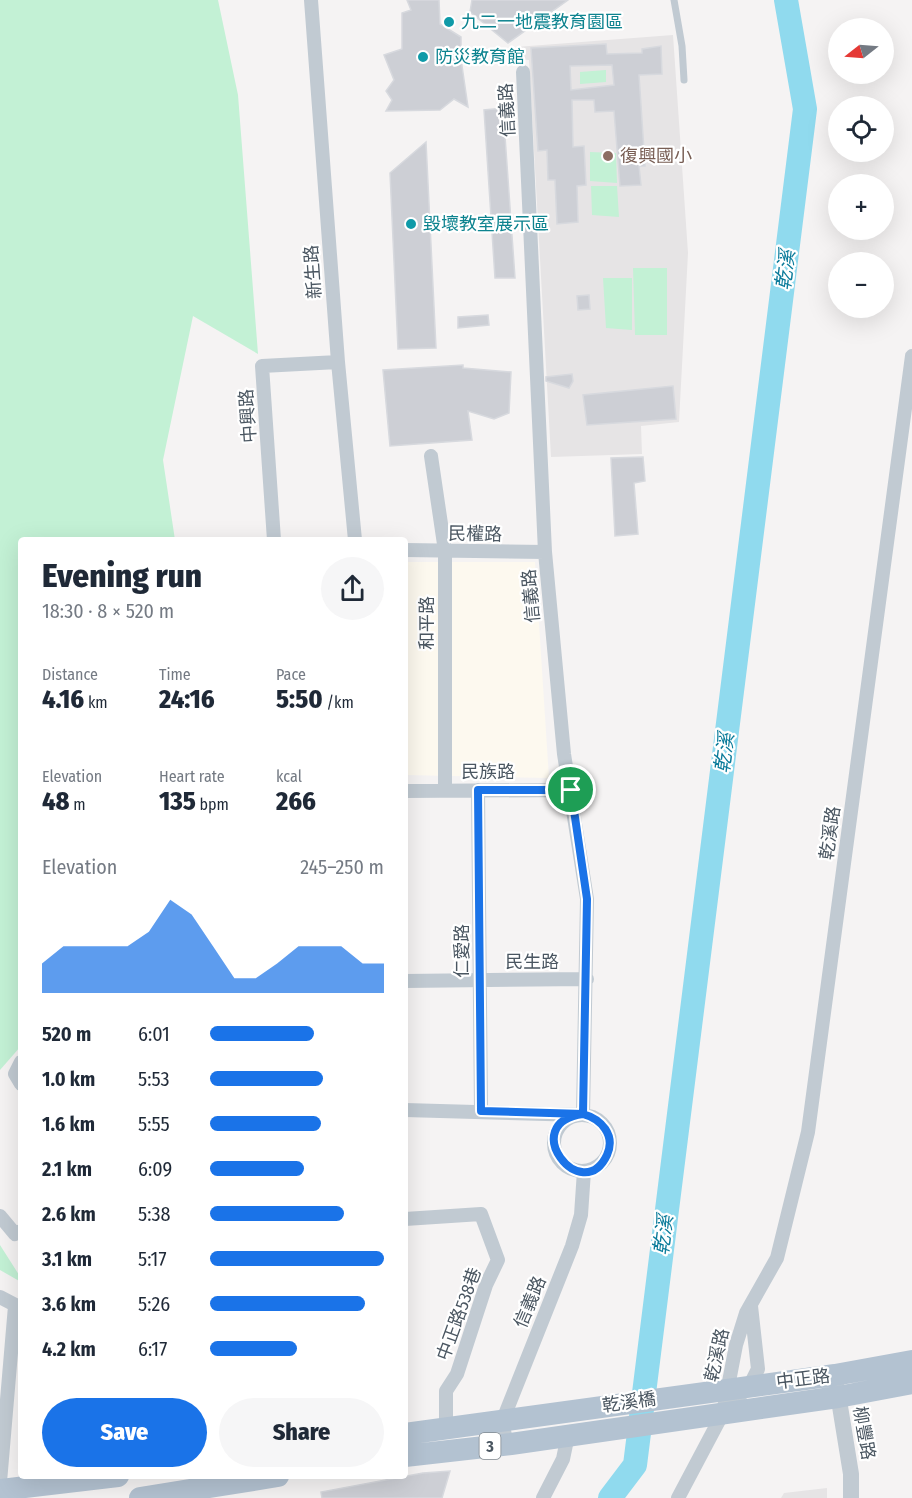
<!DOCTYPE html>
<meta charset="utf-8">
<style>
:root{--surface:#fff;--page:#f6f6f7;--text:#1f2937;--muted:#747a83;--accent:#1a73e8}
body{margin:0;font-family:"Fira Sans Condensed","Noto Sans TC",sans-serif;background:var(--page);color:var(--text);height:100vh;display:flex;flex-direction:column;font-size:22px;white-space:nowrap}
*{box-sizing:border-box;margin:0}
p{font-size:20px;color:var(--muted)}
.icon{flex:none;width:33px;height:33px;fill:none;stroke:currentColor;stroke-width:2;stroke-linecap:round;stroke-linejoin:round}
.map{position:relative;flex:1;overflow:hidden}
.panel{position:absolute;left:18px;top:537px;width:390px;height:942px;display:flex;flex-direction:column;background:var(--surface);border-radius:6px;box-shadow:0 6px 24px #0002}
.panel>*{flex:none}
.needle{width:39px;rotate:253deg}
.buttons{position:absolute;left:828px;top:18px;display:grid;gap:12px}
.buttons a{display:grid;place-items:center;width:66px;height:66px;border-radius:50%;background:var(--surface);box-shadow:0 6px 24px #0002;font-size:30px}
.pin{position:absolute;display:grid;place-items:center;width:51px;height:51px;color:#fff;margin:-26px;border:3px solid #fff;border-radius:50%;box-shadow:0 2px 6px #0007}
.round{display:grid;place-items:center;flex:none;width:63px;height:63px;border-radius:32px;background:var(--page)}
.head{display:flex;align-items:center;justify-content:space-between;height:102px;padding:0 24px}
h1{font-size:33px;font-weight:800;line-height:45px}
.stats{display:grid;grid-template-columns:repeat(3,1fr);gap:9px;height:102px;padding:6px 24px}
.stats div{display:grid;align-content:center}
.stats b{font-size:26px;font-weight:800}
.stats small{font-size:16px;font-weight:400}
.stats p{font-size:16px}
.chart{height:168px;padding:12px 24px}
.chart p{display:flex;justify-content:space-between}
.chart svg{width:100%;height:108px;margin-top:6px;fill:var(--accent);opacity:.7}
.primary-button{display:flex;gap:12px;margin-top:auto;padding:12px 24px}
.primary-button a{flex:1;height:69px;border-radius:36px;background:var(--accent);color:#fff;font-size:24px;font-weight:800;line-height:69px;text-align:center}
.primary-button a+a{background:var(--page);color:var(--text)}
ul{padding:0 24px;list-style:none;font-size:20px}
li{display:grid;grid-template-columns:96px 72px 1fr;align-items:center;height:45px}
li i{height:15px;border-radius:8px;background:var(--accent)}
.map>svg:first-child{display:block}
.commercial{fill:#fdf9ef}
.education{fill:#e6e4e5}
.green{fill:#c3f1d5}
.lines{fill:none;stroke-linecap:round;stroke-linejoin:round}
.river{stroke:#90daee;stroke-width:24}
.building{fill:#cdcfd5;stroke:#d7d9de;stroke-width:1.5;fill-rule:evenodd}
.service{stroke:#c1cad2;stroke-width:7}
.minor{stroke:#c1cad2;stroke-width:14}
.tertiary{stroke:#c1cad2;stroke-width:16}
.primary{stroke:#b3c2d1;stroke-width:22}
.route-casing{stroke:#fff;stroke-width:12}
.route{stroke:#1a73e8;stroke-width:8}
.culture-dot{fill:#0f9aa8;stroke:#fff;stroke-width:2}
.education-dot{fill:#8d6e63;stroke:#fff;stroke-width:2}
.labels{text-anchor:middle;stroke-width:4.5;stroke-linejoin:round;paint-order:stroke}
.shield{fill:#fff;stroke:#808990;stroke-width:1.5}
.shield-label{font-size:16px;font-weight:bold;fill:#4a5661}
.culture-label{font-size:18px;fill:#0d838f;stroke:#fff;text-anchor:start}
.street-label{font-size:18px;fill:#4a5661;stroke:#fff}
.education-label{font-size:18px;fill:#785e54;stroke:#fff;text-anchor:start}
.water-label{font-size:20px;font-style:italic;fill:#0c7c9b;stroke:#fff}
</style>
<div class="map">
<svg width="912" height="1498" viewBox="0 0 912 1498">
<rect width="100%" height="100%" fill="#f5f3f3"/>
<path class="commercial" d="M405 562H535L549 778 405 775Z"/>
<path class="education" d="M673 35 688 253 679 422 641 426 642 454 551 457 529 60 516 59V47Z
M827 1488V1498H781L784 1493Z"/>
<path class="green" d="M0 0H218L238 95 258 354 193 316 163 460 175 540H21V1046L0 1070Z
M606 70V82L580 84V72Z
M590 152 616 153 617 183 590 181Z
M591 186H617L619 217 592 215Z
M633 268H667V335H635Z
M603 278H632V330L606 328Z
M0 1245 21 1278V1282L0 1270Z"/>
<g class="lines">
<path class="river" d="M610 1498 635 1465 805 109 786 0"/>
</g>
<path class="building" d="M407 0H439L440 24 461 37V59L468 107 454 99 440 110 386 111 392 100 386 91 394 80 384 55 402 49V13L411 10Z
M472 0H568L508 43 470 12Z
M606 44 607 54 642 53V49L661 46 662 74 639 75 645 166H639L641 185 620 186 614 111 595 112 594 100H572L573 147 584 146 586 185 577 186 578 222 557 224 555 180H548L547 150 538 151 531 48ZM612 65 614 85 571 90 570 66Z
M503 108 515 278H495L484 110Z
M426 142 436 348 398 349 390 173Z
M589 295 590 309 578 310 577 296Z
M488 315 489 325 458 328V317Z
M463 365V368L511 372 509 413 494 419 468 411 472 440 390 446 383 370Z
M572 374 573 381 569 388 546 381V377Z
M673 386 676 419 587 425 583 395Z
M643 457 645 481 634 483 638 534 615 536 611 458Z
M450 1471 442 1498H322L321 1492 423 1473Z"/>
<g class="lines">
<path class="service" d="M674 0 682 46 684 80"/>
<path class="minor" d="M311 0 338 362 355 540
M431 456 445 551V790
M274 540 262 366 338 362
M405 550 545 552
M478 790 481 1111
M405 791 571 790
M405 981 587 979
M21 1062 15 1074 21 1084
M405 1110 583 1115 587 899 564 754 545 552 523 72
M554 1143a28 28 0 1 1 56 0a28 28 0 1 1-56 0Z
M0 1216 15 1234 21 1231
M405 1219 481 1214 498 1260 486 1285 457 1374 446 1391V1430
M0 1297 21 1308
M723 1413 750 1385 758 1369 751 1306
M507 1444 502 1422 572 1246 581 1215 584 1171
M0 1482 15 1306
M543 1498 563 1459 568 1435
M678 1498 723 1413 736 1345 746 1313 777 1258 808 1132 912 356"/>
<path class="tertiary" d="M837 1388 851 1474V1498"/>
<path class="primary" d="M405 1434 835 1375 912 1361
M405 1456 511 1444 838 1397 912 1383
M0 1490 118 1476
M140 1498 278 1476"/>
</g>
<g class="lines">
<g class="route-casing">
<path id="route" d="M571 790 587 899 583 1114C516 1123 582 1208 607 1155 616 1135 601 1119 583 1114L481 1111 478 790H571"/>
</g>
<use href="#route" class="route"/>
</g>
<g class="culture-dot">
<circle cx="449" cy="22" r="6"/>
<circle cx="423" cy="57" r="6"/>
<circle cx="411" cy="224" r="6"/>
</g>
<circle class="education-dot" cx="608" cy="156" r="6"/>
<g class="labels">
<rect class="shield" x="479.5" y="1433" width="21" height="26" rx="4.5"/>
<g class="shield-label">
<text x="490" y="1452">3</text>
</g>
<g class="culture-label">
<text x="461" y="28">九二一地震教育園區</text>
<text x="435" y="63">防災教育館</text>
<text x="423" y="230">毀壞教室展示區</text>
</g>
<g class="street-label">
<text transform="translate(507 110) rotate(-93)" y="6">信義路</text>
<text transform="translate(313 272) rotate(-94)" y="6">新生路</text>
<text transform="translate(248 416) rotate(-94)" y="6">中興路</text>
<text transform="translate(475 534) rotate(1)" y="6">民權路</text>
<text transform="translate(531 596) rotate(-95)" y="6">信義路</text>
<text transform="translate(427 623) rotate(-90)" y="6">和平路</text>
<text x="488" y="778">民族路</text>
<text transform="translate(830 833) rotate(-82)" y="6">乾溪路</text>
<text transform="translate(462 951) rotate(-90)" y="6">仁愛路</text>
<text x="532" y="968">民生路</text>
<text transform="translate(530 1302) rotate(-67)" y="6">信義路</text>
<text transform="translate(459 1314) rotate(-70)" y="6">中正路538巷</text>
<text transform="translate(717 1355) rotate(-77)" y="6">乾溪路</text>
<text transform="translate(803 1379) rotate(-7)" y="6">中正路</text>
<text transform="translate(629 1402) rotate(-8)" y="6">乾溪橋</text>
<text transform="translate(864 1433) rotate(80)" y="6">柳豐路</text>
</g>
<g class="education-label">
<text x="620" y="162">復興國小</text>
</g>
<g class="water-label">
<text transform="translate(785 270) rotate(-83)" y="7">乾溪</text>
<text transform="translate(724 753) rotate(-83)" y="7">乾溪</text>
<text transform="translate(663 1235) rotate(-83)" y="7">乾溪</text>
</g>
</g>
</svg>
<div class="buttons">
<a><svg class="needle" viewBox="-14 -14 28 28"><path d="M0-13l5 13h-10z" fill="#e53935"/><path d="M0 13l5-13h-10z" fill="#747a83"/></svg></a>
<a><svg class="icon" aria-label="locate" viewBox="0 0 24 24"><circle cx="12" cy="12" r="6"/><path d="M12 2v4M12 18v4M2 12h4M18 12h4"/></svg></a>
<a>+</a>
<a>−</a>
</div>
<div class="pin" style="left:571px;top:790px;background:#1e9e55"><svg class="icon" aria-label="arrive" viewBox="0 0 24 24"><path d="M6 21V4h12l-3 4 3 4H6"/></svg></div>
<section class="panel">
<div class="head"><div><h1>Evening run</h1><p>18:30 · 8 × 520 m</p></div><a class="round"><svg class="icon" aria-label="share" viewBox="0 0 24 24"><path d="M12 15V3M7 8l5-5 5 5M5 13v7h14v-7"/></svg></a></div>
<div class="stats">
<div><p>Distance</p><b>4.16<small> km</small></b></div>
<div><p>Time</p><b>24:16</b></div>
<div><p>Pace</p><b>5:50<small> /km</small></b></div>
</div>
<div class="stats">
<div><p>Elevation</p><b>48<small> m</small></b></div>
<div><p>Heart rate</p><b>135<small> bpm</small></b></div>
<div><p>kcal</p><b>266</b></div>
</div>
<div class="chart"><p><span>Elevation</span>245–250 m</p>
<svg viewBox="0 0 160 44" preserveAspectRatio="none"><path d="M0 44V32L10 25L20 25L30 25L40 25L50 19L60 6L70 12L80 25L90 38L100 38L110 32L120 25L130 25L140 25L150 32L160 32V44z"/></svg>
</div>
<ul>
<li><b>520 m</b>6:01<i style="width:60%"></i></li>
<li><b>1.0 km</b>5:53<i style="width:65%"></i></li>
<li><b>1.6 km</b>5:55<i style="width:64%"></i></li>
<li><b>2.1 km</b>6:09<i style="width:54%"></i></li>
<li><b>2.6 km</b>5:38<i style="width:77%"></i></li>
<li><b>3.1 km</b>5:17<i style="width:100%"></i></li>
<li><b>3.6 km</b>5:26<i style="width:89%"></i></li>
<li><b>4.2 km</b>6:17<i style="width:50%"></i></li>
</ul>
<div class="primary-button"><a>Save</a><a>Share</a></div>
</section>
</div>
